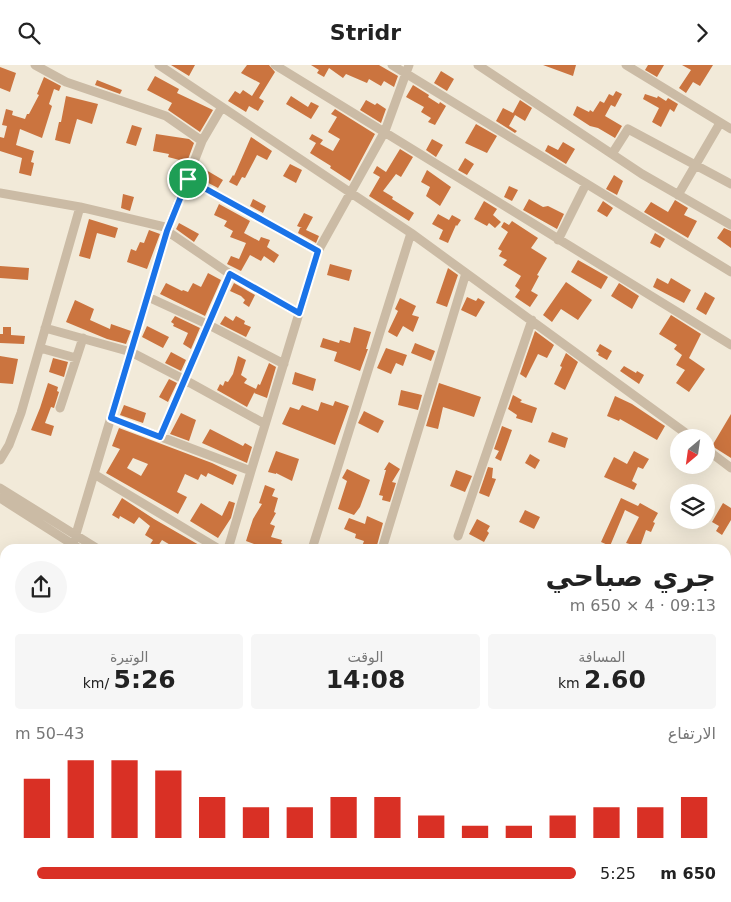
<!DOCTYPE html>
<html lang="ar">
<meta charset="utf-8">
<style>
:root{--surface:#fff;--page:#f6f6f6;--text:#222;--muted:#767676;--accent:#d93025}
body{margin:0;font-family:"DejaVu Sans","Noto Naskh Arabic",sans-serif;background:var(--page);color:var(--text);direction:rtl;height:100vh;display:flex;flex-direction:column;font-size:19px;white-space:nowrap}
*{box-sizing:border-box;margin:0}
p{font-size:16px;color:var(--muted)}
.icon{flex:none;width:28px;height:28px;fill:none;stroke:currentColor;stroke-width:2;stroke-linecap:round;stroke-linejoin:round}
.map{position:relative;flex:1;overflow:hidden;direction:ltr}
.panel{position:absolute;left:0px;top:479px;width:731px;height:359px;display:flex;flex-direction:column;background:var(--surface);border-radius:15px 15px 0 0;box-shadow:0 5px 20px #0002;direction:rtl}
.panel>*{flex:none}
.needle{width:32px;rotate:209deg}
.fabs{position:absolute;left:670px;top:364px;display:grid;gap:10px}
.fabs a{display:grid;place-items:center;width:45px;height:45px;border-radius:50%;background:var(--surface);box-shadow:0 5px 20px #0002;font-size:25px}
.pin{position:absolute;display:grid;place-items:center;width:42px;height:42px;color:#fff;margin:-21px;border:2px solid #fff;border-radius:50%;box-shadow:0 1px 5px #0007}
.round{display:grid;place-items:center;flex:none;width:52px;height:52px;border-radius:26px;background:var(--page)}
.headline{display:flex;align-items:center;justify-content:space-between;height:85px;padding:0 15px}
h1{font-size:28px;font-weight:700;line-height:38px}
.metrics{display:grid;grid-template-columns:repeat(3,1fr);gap:8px;height:85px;padding:5px 15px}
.metrics div{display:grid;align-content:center;border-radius:5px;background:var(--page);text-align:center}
.metrics b{font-size:25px;font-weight:700}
.metrics small{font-size:14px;font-weight:400}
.metrics p{font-size:14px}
.chart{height:140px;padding:10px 15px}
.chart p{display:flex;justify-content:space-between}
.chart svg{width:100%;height:90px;margin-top:5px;stroke:var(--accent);stroke-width:6}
ul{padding:0 15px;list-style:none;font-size:16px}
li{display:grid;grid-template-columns:80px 60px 1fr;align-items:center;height:38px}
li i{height:12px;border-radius:6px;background:var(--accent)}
header{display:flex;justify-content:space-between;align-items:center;height:65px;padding:0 15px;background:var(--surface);font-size:22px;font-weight:700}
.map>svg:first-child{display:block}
.building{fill:#cb743f;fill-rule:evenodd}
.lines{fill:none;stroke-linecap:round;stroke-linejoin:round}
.minor{stroke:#cbbba5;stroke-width:9}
.route-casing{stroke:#fff;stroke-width:10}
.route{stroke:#1a73e8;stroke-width:6}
</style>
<header><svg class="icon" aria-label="forward" viewBox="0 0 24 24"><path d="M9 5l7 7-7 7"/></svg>Stridr<svg class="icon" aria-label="search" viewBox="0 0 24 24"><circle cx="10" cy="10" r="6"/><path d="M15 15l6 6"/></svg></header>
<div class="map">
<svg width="731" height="837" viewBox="0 0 731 837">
<rect width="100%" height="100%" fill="#f2ead9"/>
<path class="building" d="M171 0H195L189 11Z
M247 0H269L275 7 259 33 264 36 258 46 249 41 246 47 228 36 235 26 240 29 243 25 252 31 260 18 241 8Z
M311 0H379L398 11 394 22 384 16 381 21 369 14 367 18 346 9 343 13 329 3 324 12 317 8 319 5Z
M543 0H576L573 11Z
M648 0H664L657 12 645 5Z
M682 0H713L700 21 693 17 686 28 679 23 691 5Z
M0 2 16 8 10 27 0 23Z
M441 6 454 14 447 26 434 18Z
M155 11 179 24 177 28 213 45 200 67 168 45 172 38 147 25Z
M44 12 61 21 59 26 54 24 49 39 52 41 42 73 20 64 16 80 34 86 31 97 34 98 31 111 19 108 22 93 0 86V72L4 73 7 61 2 60 6 44 13 46 12 50 25 54 27 49H29L39 30 37 29Z
M97 15 122 25 120 29 95 20Z
M413 20 429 30 428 32 439 39 440 37 446 41 435 60 428 57 431 53 421 47 424 42 406 32Z
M616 26 622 29 615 42 611 40 605 51 622 61 615 73 598 63 590 61 573 50 577 41 589 47 590 45 593 47 600 36 604 38 609 29 613 31Z
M645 29 657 33 658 31 666 36 668 33 678 39 674 47 670 44 661 62 652 57 659 43 643 34Z
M66 31 98 39 92 59 77 54 70 79 55 75 59 57H61Z
M291 31 308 42 311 37 319 41 311 54 286 39Z
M366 35 375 40 377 38 386 44 381 58 360 45Z
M520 35 532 43 525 56 515 50 509 61 517 66 515 68 496 56 503 43 513 48Z
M335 44 375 69 350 116 330 103 331 101 310 88 316 78 309 74 312 69 323 75 320 79 333 86 340 74 328 67 337 52 331 49Z
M476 59 497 71 487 88 465 78Z
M132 60 142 63 136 81 126 78Z
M156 69 189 74 194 78 187 97 168 92 169 89 153 86Z
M251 72 272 86 267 95 257 90 245 113 242 112 237 121 229 117 233 110 234 111Z
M432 74 443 80 436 92 426 85Z
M563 77 575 84 566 99 545 86 548 80 558 85Z
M400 84 413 92 401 112 396 109 383 126 393 132 392 134 414 148 409 156 369 131 380 112 373 108 377 101 386 107Z
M465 93 474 99 467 110 458 105Z
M290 99 302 105 296 118 283 111Z
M201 102 223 115 218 123 195 111Z
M427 105 451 122 440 141 426 131 430 122 421 117Z
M614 110 623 116 617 130 606 124Z
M509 121 518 125 512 136 504 132Z
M123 129 134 132 130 146 121 143Z
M253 134 266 141 263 148 250 141Z
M529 134 543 142 548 141 564 149 557 164 523 145Z
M675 135 688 143 684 150 697 156 688 173 644 147 651 137 668 147Z
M484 136 497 144 493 150 501 157 495 163 489 158 487 161 474 154Z
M603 136 613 143 607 152 597 146Z
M219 139 250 156 244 168 259 176 261 172 270 175 267 182 279 190 274 198 264 191 261 196 250 190 241 206 227 199 231 191 239 194 246 178 230 172 233 166 224 161 227 156 214 150Z
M304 148 313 152 306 165 319 171 316 178 298 168 300 163H302L297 161Z
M438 149 449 155 452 150 461 155 457 161 456 160 448 178 439 174 443 165 432 159Z
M89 154 118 163 115 173 97 168 90 194 79 191Z
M512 156 538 173 531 183 547 193 537 210 539 211 531 226 538 230 530 242 515 232 520 225 515 221 521 211 503 200 507 195 499 191 502 186 498 184 508 167 501 162 504 157 509 160Z
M179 158 199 169 194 177 176 164Z
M724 163 731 166V183L717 173Z
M149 165 160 169 147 204 127 197 131 184 136 186 140 177 144 178Z
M655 168 665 174 660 183 650 178Z
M578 195 608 212 601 224 571 207Z
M330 199 352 205 349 216 327 210Z
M0 201 29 203 28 215 0 213Z
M448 203 458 210 447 242 436 238Z
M208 208 221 215 205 251 160 229 166 218 182 226 183 225 188 227 193 218 201 222Z
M657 213 668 219 671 213 691 225 684 238 653 222Z
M566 217 592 235 578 255 561 244 552 257 543 250Z
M234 218 255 230 249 242 243 238 245 235 241 231 230 226Z
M619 218 639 231 632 244 611 231Z
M705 227 715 233 706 250 696 244Z
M467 232 476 236 478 233 485 237 476 252 461 245Z
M400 233 416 241 412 250 419 252 413 267 403 261 397 272 388 267 398 246 395 244Z
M75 235 94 244 90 255 110 264 111 259 131 266 126 279 107 274 66 257Z
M671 250 701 269 689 293 705 304 689 327 676 318 685 305 676 300 682 290 674 284 677 280 659 269Z
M175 251 200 263 191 284 183 279 188 268 173 261 174 259 171 257Z
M225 251 233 256 236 251 245 256 244 259 251 262 246 272 220 259Z
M147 261 169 272 163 283 142 272Z
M3 262H11V270L25 271 24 279 0 278V269H3Z
M354 262 371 267 366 284H368L360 306 334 296 337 287 320 282 323 273 339 278 340 275 350 278Z
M535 266 554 280 547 293 538 289 526 313 520 309Z
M415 278 435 286 431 296 411 288Z
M600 279 612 286 607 295 598 290 599 288 596 286Z
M386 283 407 290 403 301 396 298 391 309 377 303Z
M171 287 186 295 181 306 165 298Z
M566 288 578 297 565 325 554 319 562 302 560 301Z
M0 291 18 294 13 319 0 318Z
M238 291 246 295 241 310 247 314 244 318 256 324 258 319 260 320 269 298 276 302 267 333 254 328 255 326 247 342 217 325 220 319 223 321 225 316 228 317 233 309Z
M53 293 68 297 64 312 49 307Z
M624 301 636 308 637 306 644 310 639 319 620 306Z
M295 307 316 314 313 326 292 319Z
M169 314 177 318 168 337 159 332Z
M48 318 58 322 57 326 59 327 54 343 51 342 45 358 54 361 51 371 31 365 40 343Z
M439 318 481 332 474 352 443 342 438 364 426 361Z
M401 325 422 330 418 345 398 340Z
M513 330 522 335 520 337 537 343 532 358 516 353 517 350 508 344Z
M615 331 632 339 665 361 657 375 620 354 619 356 607 351Z
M335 336 349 341 335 380 282 359 290 342 299 345 302 340 318 346 321 337 333 341Z
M124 340 146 348 143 358 120 350Z
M364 346 384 356 378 368 358 358Z
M181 348 196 355 189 376 170 369Z
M731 349V393L712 381Z
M502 361 512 365 501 396 495 393 499 386 494 384Z
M119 363 212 398 237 410 233 420 208 408 206 412 201 409 198 415 185 409 177 427 187 432 178 449 106 408 120 384 112 381ZM133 393 148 399 141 411 127 403Z
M210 364 243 381 245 378 252 382 247 398 202 378Z
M552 367 568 373 565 383 548 377Z
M276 386 299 394 292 416 276 408V409L268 407Z
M634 386 649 394 643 404 638 402 632 416 637 419 634 425 604 412 614 392 627 399Z
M530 389 540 395 535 404 525 398Z
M389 397 400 404 392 417 396 418 390 437 382 435 383 431 379 430 386 405H384Z
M488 402 493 403 492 413 496 414 489 432 479 428Z
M347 404 370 415 360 442 354 450 338 444 347 416 342 413Z
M456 405 472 411 465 427 450 421Z
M265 420 275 424 272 431 278 433 274 447 276 448 270 459 275 461 271 472 282 475 281 478 293 484H268L246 476 253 454 262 439 259 438Z
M122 433 154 454 206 484H177L162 475 156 484H147L153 475 145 470 150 461 139 452 134 459 120 451 119 454 112 450Z
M621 433 638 441 640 438 658 448 653 457 655 458 651 467 646 465 640 482 626 478 639 452 625 445 610 481 601 477Z
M229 436 235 438 231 453 218 473 190 456 201 438 222 451Z
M723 438 731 443V455L722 470 716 466 719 461 712 457Z
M525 445 540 452 534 464 519 457Z
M367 451 383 458 376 484H361L364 476 355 473 356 469 344 464 349 453 365 459Z
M477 454 490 461 487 466 489 468 484 477 469 469Z"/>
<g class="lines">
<path class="minor" d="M35 0 66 17 166 51 202 76
M159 0 411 168 691 372
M275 0 731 280
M392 0 731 207
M478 0 642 109 731 160
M626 0 731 64
M612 89 628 64 731 119
M188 114 318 186
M0 128 80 142 169 163
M678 130 720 58
M167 166 230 209 299 248
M558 175 586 119
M148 232 209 260 284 299
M45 263 131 287 185 315 265 359
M40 283 76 293
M60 343 83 273
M111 353 251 406 318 186 385 66 409 0
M160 372 230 209
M706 384 731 403
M0 395 9 380 21 348 80 142
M94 409 219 484
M0 423 98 484
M0 433 80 484
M458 471 532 255
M73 479 167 166 202 76 222 42
M228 484 251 406
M312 484 411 168
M382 484 466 208
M0 531 5 532
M0 577 5 573
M0 628 5 624
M0 670 5 673
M149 832 151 837
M369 832 372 837
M378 832 381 837
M437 832 439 836 445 832
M17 837 23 832
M229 837 233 832
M513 837 521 832"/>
</g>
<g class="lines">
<g class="route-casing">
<path id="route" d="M188 114 318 186 299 248 230 209 160 372 111 353 167 166Z"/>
</g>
<use href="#route" class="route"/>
</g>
</svg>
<div class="fabs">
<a><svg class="needle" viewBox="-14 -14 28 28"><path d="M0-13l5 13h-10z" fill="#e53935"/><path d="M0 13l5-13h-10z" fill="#767676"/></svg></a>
<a><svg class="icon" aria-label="layers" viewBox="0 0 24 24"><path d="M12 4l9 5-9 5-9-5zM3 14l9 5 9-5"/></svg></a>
</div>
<div class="pin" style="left:188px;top:114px;background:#1e9e55"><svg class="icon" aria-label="arrive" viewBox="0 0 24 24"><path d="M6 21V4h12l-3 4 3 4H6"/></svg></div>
<section class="panel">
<div class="headline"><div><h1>جري صباحي</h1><p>09:13 · 4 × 650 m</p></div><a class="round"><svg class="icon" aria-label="share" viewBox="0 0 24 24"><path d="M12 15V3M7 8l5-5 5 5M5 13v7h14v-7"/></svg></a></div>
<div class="metrics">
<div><p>المسافة</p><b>2.60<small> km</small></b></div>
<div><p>الوقت</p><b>14:08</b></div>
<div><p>الوتيرة</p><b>5:26<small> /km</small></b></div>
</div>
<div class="chart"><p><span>الارتفاع</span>43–50 m</p>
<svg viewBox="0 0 160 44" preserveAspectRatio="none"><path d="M5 44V15M15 44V6M25 44V6M35 44V11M45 44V24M55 44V29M65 44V29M75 44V24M85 44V24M95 44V33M105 44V38M115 44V38M125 44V33M135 44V29M145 44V29M155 44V24"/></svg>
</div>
<ul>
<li><b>650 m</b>5:25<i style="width:96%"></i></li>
</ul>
</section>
</div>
